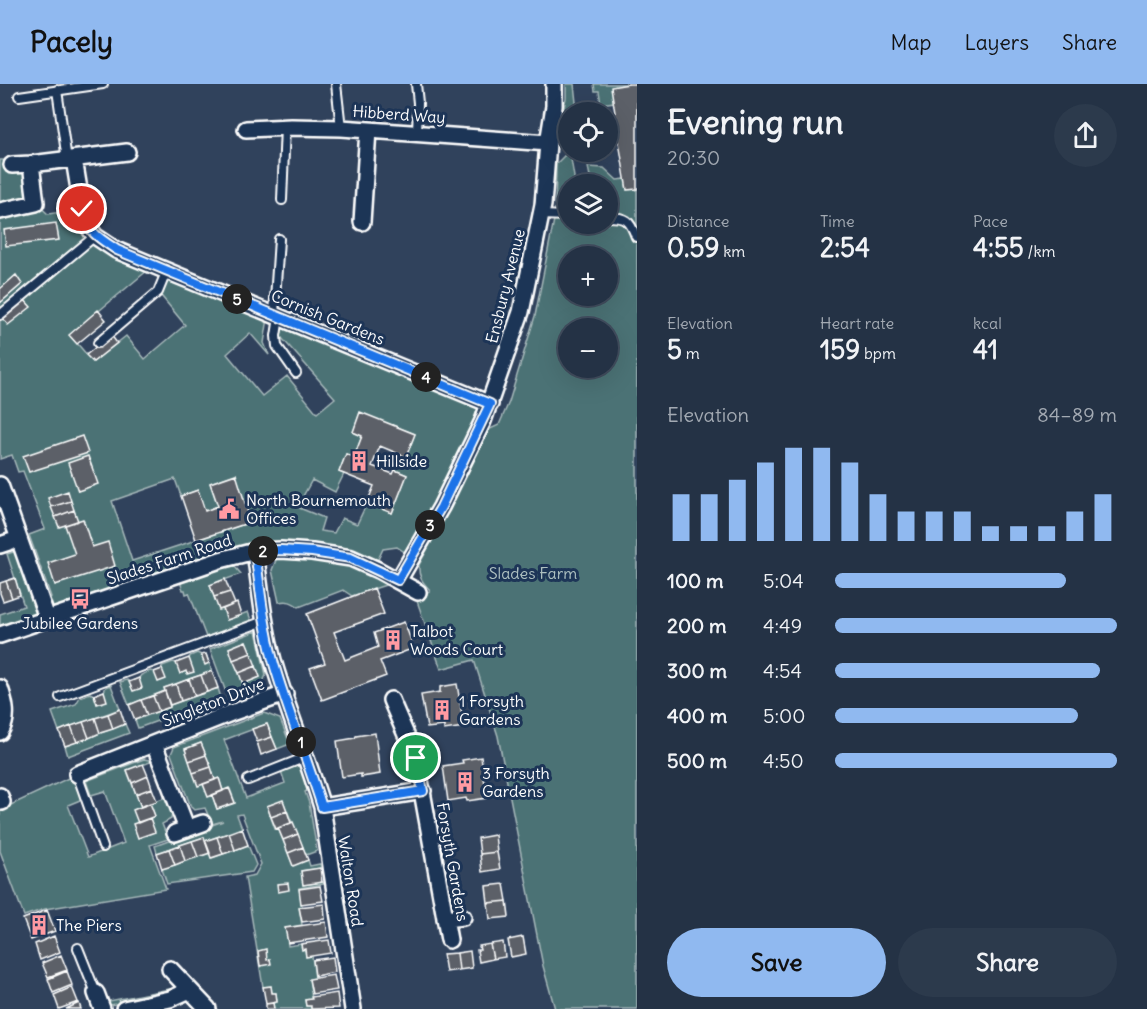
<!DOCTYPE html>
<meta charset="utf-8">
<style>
:root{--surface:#243245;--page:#2c3a4c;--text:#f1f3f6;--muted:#a3aab3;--line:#414d5e;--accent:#90b9f0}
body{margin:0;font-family:Delius,sans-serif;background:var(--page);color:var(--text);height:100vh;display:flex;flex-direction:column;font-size:22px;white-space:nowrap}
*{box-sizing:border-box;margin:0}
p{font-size:20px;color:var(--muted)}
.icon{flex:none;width:33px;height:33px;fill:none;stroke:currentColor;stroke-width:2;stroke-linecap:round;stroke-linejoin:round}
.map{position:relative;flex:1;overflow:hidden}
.panel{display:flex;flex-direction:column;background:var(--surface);width:510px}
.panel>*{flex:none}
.controls{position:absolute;left:558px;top:18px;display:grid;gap:12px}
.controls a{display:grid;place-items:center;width:60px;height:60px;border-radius:50%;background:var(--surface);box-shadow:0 6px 24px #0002,0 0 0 2px var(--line);font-size:30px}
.pin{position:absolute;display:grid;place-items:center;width:51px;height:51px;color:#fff;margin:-26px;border:3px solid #fff;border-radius:50%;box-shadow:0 2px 6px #0007}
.km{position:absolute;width:30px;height:30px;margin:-15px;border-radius:50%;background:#222;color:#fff;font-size:16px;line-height:30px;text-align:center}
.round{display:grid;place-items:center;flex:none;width:63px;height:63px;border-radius:32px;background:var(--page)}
.headline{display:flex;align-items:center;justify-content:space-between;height:102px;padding:0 30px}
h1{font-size:33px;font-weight:700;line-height:45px}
.metrics{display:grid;grid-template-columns:repeat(3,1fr);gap:9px;height:102px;padding:6px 30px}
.metrics div{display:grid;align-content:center}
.metrics b{font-size:26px;font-weight:700}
.metrics small{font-size:16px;font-weight:400}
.metrics p{font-size:16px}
.chart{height:168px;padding:12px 30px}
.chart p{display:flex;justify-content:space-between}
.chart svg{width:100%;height:108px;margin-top:6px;stroke:var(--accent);stroke-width:6}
.action{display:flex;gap:12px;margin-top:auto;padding:12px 30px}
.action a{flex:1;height:69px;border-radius:36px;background:var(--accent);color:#111;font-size:24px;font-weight:700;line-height:69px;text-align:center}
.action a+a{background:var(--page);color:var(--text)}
ul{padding:0 30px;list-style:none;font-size:20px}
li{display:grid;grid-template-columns:96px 72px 1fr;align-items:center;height:45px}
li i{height:15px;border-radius:8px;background:var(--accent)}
header{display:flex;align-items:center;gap:36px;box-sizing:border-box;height:84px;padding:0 30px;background:var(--accent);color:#111}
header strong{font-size:28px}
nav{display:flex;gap:33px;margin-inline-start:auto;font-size:21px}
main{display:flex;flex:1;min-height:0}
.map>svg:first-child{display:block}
.green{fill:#4c7274;stroke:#a6b8ba;stroke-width:1.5;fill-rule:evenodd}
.building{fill:#5c6067;stroke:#fff;stroke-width:1.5}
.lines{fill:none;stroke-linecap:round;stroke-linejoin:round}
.lane-casing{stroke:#fff;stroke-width:12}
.street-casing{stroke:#fff;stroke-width:20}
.lane{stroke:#1d3557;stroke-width:8}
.street{stroke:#1d3557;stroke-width:15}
.route-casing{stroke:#fff;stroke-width:12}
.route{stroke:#1a73e8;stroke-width:8}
.labels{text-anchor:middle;stroke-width:6;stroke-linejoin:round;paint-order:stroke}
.street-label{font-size:16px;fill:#fff;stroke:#1d3557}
.poi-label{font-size:16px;fill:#fff;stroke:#1d3557;text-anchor:start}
.park-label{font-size:16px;fill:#aec0c0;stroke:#1d3557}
</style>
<header>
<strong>Pacely</strong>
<nav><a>Map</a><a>Layers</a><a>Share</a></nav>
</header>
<main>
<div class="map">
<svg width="637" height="925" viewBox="0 0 637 925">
<rect width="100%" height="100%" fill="#30425c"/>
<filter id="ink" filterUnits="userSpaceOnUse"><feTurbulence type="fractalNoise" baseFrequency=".0167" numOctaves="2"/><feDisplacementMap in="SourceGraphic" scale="12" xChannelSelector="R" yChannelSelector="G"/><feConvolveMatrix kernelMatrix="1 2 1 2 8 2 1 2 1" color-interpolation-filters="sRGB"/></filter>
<g filter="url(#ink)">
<path class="green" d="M566 0H574L577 28H568V53L558 52 566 14Z
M594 0H629L612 3 614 18 601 20 599 7H595Z
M585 69V73L571 75 575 99 591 97 588 83 604 84 617 96 625 95 627 106 637 105V925H555L543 882 498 652 474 576 441 585 417 517 423 515 430 506C422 498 418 492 419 481L464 396 488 346 499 341 509 318 535 232 555 131 556 80 565 71ZM568 100H608V140H568ZM568 172H608V212H568ZM568 244H608V284H568Z
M0 76H3L13 81 31 80 36 119 48 130 83 125 95 152 154 181 70 251 93 278 126 252 145 275 185 241 158 208 167 186 269 228 264 259 269 271 250 249 227 270 262 312 287 292 317 329 335 314 281 253 283 234 490 320 412 473 397 463 383 465 374 484 398 497 352 512 343 506 299 523C292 518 288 516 279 518L272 486 280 466 255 467 0 551V530L24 522 7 470 22 465 41 516 51 513 29 451 45 445 23 387 18 388 12 371 0 375ZM360 329 415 350 406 372 401 371 395 386 407 391 392 429 367 419 357 440 342 434 334 449 320 447 324 434 297 423 312 396 335 408 344 390 339 388 346 370 354 373 362 352 353 348ZM235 390 251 438 132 477 112 417 175 395 181 412 198 406 205 427 218 422 210 399Z
M231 478 241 490 210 501 219 526 223 525 227 536 248 528 251 536 206 553 189 509 186 510 185 506H183L179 495Z
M256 547 266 591 263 598 227 611 210 565ZM246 557 260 593 243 600 229 564Z
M197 569 201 571 206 570 212 587 164 604 165 607 129 621 120 598 127 596 130 598 139 594 141 591 150 587 154 588 162 585V582L173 578 176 579 189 575 190 572Z
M111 601 120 625 59 647 52 628 76 620 80 613 90 609 94 611 104 607 106 603Z
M218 604 221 614 138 644 135 636 170 623V621Z
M264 629 280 635 290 660 277 665 267 640 224 656 246 714 285 699 280 684 306 673 316 703 305 708 309 719 317 767 306 771 283 717 267 722 275 745 278 744 293 781 308 776 310 782 320 780 321 784 301 787 303 801 323 798 324 800 299 804 302 823 299 824 302 841 286 844 288 862 301 860 302 865H305L306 873 312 872 315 894 309 895 312 915 305 916 306 922H311V925H274L273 919 277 918 276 909H272L271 902 263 903 245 793 255 791 261 780 242 730 237 731 242 744 205 757 204 753 157 769 155 762 223 737 212 740 205 724 194 726 191 723 171 670 174 663ZM201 659 215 696 219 694 223 707 230 705 235 718 217 725 212 711 208 712 203 700 198 701 185 665Z
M125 640 129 649 68 672 65 662Z
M144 675 149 676 153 679 150 678 127 687 141 723 150 734 155 732 150 719 166 713 172 730 171 735 162 740 168 755 150 761 166 805 45 825 24 832 0 767V726L77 690 85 714 68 721 88 773 124 759 105 707 91 711 86 697Z
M248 761 256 781 252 788 167 800 162 785 210 769 212 774Z
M179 903 183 906 166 911 110 921 104 918Z"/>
<path class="building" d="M629 0H637V105L627 106 619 58 608 59V50L618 48 611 3Z
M56 139 59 156 6 162 4 146Z
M16 191 22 200 0 219V205Z
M22 213 31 223 8 241 0 231Z
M98 226 106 236 77 260 69 251Z
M111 251 117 259 93 278 86 271Z
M360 328 415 350 406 373 380 362 372 382 393 390 395 386 407 391 392 429 367 419 374 402 339 388 346 370 354 373 362 352 353 348Z
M82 352 88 369 29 388 23 372Z
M88 372 98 400 78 407 68 379Z
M236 390 251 438 196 456 181 412 198 406 205 427 218 422 210 399Z
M68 407 71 417 51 423 48 414Z
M71 417 74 426 55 433 51 423Z
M74 426 78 437 59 443 55 433Z
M83 435 92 463 108 458 115 482 55 501 48 479 75 470 65 441Z
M15 494 20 511 12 514 6 497Z
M225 495 230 508 214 513 210 501Z
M6 497 12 514 3 517 0 509V499Z
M374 504 384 530 334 548 345 576 378 563 374 549 404 538 414 564 380 577 386 592 322 616 310 584 325 579 307 530Z
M230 508 235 520 219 526 214 513Z
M237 519 241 531 227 536 223 525Z
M246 557 251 569 233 576 229 564Z
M251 569 256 582 239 589 233 576Z
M206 570 209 579 205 581 201 571Z
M189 574 194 588 187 590 186 587 180 590 176 579Z
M256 582 260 593 243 600 239 589Z
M162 585 166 595 158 598 154 588Z
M212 587 218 604 207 608 201 591Z
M201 591 207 608 195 612 189 595Z
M139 594 142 604 133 607 129 598Z
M189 595 195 612 181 617 176 600Z
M176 600 181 617 170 621 164 604Z
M457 600 464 643 444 646V642L427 644 421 611 440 608V603Z
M104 607 107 617 97 620 94 611Z
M165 607 170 623 159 627 153 612Z
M153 612 159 627 147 631 141 616Z
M141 616 147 631 135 636 129 621Z
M120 625 125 640 113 645 108 630Z
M108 630 113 645 100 649 95 634Z
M95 634 100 649 89 654 83 638Z
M83 638 89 654 77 658 71 642Z
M267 640 272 653 257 658 252 645Z
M71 642 77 658 65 662 59 647Z
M375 649 380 690 361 693V690L342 693 337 657 355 654 356 652Z
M272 653 277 665 261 671 257 658Z
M201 659 206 671 189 677 185 665Z
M206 671 211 683 193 689 189 677Z
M481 673 487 714 467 717 466 714 448 717 443 682 463 679 462 676Z
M143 680 148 692 132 699 127 686Z
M211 683 215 696 198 702 193 689Z
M148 692 152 704 136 710 132 699Z
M219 694 223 707 208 713 203 700Z
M152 704 157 717 141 723 136 710Z
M229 704 235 719 217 725 212 711Z
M283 716 287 727 271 733 267 722Z
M150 719 155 732 138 739 133 726Z
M287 727 291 739 276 745 271 733Z
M150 734 155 748 138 754 133 740Z
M293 738 298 750 283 756 278 744Z
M242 744 248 761 235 766 229 749Z
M229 749 235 766 223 770 217 753Z
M298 750 303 763 288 769 283 756Z
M495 751 497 768 480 770 478 754Z
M204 753 210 769 198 773 192 757Z
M217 753 223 770 211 774 205 757Z
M192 757 198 773 185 777 180 761Z
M180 761 185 777 175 781 169 765Z
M303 763 308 776 293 782 288 769Z
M169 765 175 781 162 785 157 769Z
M497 768 500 785 482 788 480 770Z
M320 784 322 798 303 801 301 787Z
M288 799 289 806 278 808 277 800Z
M504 800 507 817 488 819 486 802Z
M320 802 323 817 301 820 299 805Z
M507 817 509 833 490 835 488 819Z
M324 820 325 835 302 838 299 823Z
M47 826 55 847 31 856 23 835Z
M326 838 328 853 288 859 285 844Z
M54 852 60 868 40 876 35 860Z
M523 853 526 870 511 873 508 856Z
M329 856 331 869 306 873 305 865 302 866 301 860Z
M503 858 505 873 493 875 490 860Z
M490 860 493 875 479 878 477 866H480L479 862Z
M266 865 267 876 270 875 271 880 260 882 258 867Z
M470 867 472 884 459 886 457 869Z
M457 869 459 886 446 888 443 870Z
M61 871 67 886 48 893 42 879Z
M333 873 335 888 315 892 313 876Z
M67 887 72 901 53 909 48 895Z
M334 891 337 906 312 910 309 895Z
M271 902 272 909H276L277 918 266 920 263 903Z
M72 903 78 918 59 925 54 911Z
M337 909 339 924 311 925V922H306L305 916 312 915 311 913Z
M79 919 81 925H66Z
M273 919 274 925H266V920Z"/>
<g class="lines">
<g class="lane-casing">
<path id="lane" d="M336 0 341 44
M416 0 418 19 417 49
M57 6 67 76
M19 12 103 0
M282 116 285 43
M541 131 568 132
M608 133C626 133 630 136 636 153
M274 230 279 155
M0 231 95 152
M279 233 276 252 277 262 296 289
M98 259 158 208 167 186
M60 613 264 537
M77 690 103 763
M248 696 306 673
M78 864 96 909"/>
</g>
<g class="street-casing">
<path id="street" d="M246 45 291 43 341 44 548 59
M74 75 84 136 95 152 116 166 490 320
M12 81 31 80
M0 127 36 119 31 80 127 68
M362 138 368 46
M0 401 47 534
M0 461 18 455
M255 467C260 505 264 543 274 580 288 628 308 675 322 723L353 925
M398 497 441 423 483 337 521 228 543 121 548 59 554 22V0
M0 551 191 486 220 476 255 467 281 466 312 468 351 474 378 486 418 508
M0 604C5 619 9 634 0 648
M391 616 416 674 449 856
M154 660 187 745
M77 690 231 629 285 610
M0 712 2 718
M322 723 423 707
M175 749 203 739
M445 835 463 833
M170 885 208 925
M96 909 102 925
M124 925 170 915 190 906"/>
</g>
<use href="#lane" class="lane"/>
<use href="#street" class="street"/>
</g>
</g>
<g class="lines" filter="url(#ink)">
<g class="route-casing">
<path id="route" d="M82 125C86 147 99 154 117 166L490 320 441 423 398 496 351 474 312 468 281 466 255 467C260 505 264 543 274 580 288 628 307 675 322 723L423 707 416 674"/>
</g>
<use href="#route" class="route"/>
</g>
<defs>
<g id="building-bare" transform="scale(1.62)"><path d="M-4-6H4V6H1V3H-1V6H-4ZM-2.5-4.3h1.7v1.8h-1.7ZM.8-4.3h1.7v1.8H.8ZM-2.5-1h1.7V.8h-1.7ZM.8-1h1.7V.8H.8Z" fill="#ff9aa2" stroke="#1d3557" stroke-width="2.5" paint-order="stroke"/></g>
<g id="civic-bare" transform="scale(1.62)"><path d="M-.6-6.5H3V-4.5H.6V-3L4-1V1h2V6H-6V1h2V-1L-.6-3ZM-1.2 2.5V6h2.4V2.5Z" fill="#ff9aa2" stroke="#1d3557" stroke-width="2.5" paint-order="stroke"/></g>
<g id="bus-bare" transform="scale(1.62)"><path d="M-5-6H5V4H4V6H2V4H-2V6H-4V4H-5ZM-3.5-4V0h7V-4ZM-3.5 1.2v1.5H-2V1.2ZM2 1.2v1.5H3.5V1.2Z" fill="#ff9aa2" stroke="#1d3557" stroke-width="2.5" paint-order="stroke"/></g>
</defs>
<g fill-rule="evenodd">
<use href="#building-bare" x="359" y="377"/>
<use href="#civic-bare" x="229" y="425"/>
<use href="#bus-bare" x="80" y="515"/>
<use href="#building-bare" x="393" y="556"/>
<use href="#building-bare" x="442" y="626"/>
<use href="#building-bare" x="465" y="698"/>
<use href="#building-bare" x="39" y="841"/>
</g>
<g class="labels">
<g class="street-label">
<text transform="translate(399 30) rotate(4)" y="6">Hibberd Way</text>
<text transform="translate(505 202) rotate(-76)" y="6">Ensbury Avenue</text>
<text transform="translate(328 233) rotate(22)" y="6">Cornish Gardens</text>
<text transform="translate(169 475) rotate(-18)" y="6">Slades Farm Road</text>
<text transform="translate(213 618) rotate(-21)" y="6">Singleton Drive</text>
<text transform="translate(453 778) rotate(80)" y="6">Forsyth Gardens</text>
<text transform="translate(351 797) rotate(81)" y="6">Walton Road</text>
</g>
<g class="poi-label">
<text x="376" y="383">Hillside</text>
<text x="246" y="422">North Bournemouth<tspan x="246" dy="18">Offices</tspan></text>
<text x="80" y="545" text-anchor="middle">Jubilee Gardens</text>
<text x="410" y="553">Talbot<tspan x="410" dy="18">Woods Court</tspan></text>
<text x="459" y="623">1 Forsyth<tspan x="459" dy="18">Gardens</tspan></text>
<text x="482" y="695">3 Forsyth<tspan x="482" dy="18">Gardens</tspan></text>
<text x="56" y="847">The Piers</text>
</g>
<g class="park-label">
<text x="533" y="495">Slades Farm</text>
</g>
</g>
</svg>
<div class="controls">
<a><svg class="icon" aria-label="locate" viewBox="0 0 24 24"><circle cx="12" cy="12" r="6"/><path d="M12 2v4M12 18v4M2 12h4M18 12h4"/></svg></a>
<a><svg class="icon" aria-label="layers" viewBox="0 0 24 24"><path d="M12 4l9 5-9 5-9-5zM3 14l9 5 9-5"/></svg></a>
<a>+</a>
<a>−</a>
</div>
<div class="pin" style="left:416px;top:674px;background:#1e9e55"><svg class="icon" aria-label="arrive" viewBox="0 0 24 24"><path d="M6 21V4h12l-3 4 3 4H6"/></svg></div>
<div class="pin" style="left:82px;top:125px;background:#d93025"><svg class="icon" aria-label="check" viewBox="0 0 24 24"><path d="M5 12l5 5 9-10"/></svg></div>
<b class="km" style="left:301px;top:658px">1</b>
<b class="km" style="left:263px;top:467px">2</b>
<b class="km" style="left:430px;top:441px">3</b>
<b class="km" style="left:426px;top:293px">4</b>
<b class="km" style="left:237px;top:215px">5</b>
</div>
<section class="panel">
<div class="headline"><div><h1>Evening run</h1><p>20:30</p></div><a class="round"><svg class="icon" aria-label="share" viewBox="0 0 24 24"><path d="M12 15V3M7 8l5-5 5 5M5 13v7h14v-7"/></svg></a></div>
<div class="metrics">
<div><p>Distance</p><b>0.59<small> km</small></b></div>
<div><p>Time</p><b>2:54</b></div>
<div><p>Pace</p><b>4:55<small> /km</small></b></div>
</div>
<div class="metrics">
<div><p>Elevation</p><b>5<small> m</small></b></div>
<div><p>Heart rate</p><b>159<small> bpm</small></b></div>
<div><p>kcal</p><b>41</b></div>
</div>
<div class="chart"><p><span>Elevation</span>84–89 m</p>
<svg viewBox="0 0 160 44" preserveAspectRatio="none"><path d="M5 44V25M15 44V25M25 44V19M35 44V12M45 44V6M55 44V6M65 44V12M75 44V25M85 44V32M95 44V32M105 44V32M115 44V38M125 44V38M135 44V38M145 44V32M155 44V25"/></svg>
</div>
<ul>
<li><b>100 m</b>5:04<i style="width:82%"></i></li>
<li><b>200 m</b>4:49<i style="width:100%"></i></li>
<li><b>300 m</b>4:54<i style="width:94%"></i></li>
<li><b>400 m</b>5:00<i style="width:86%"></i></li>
<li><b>500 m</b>4:50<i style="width:100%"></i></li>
</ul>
<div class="action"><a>Save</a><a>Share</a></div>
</section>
</main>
